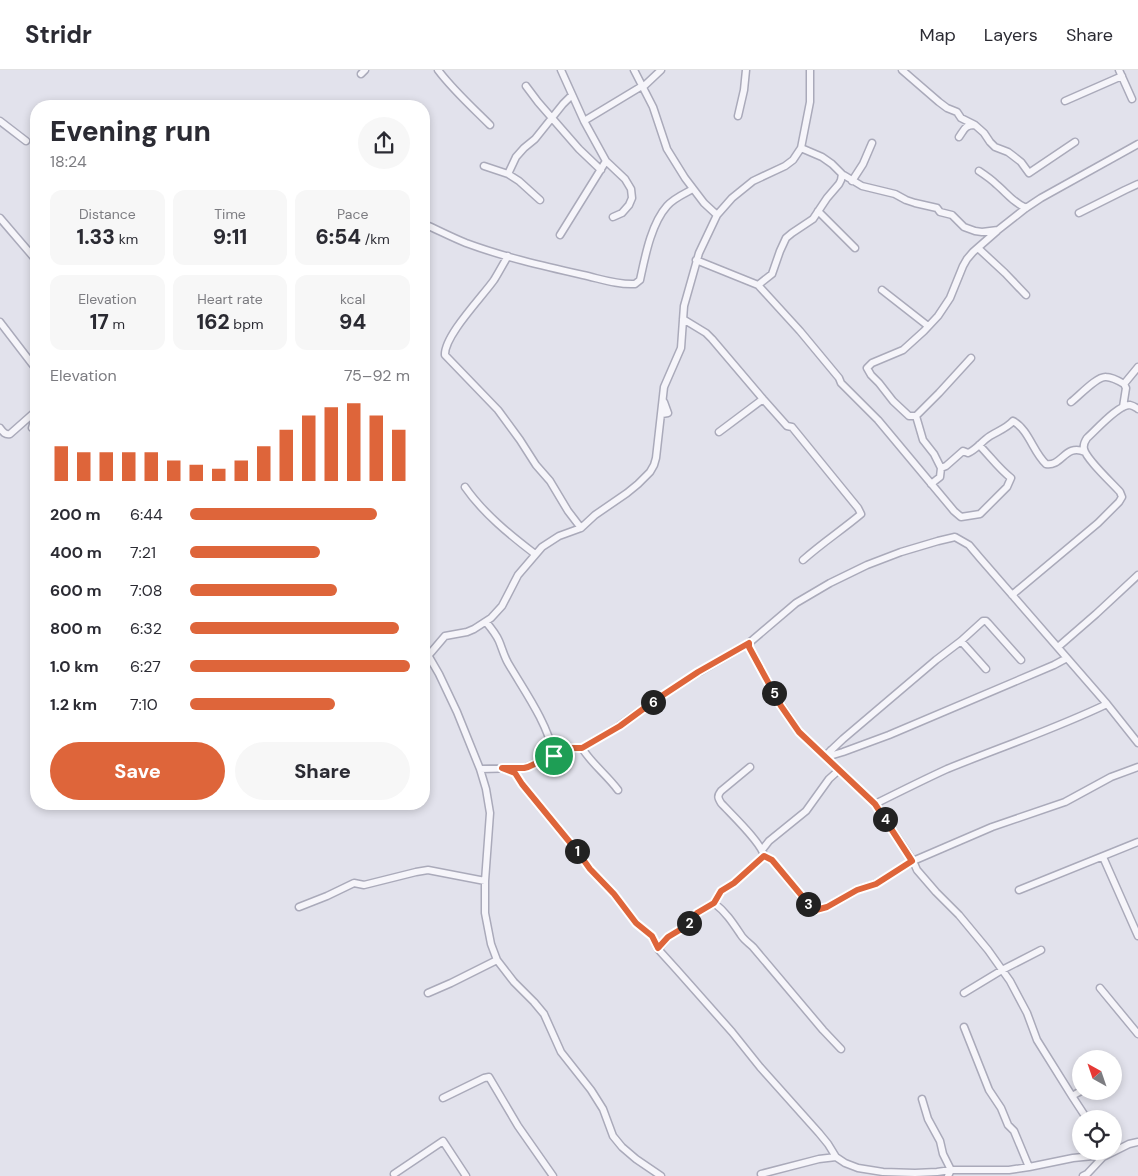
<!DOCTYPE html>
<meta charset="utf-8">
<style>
:root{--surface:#fff;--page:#f7f7f7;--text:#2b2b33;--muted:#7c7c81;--line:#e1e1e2;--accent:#de653a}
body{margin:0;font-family:"DM Sans",sans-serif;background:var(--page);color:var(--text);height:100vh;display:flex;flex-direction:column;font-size:19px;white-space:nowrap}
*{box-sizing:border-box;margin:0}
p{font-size:16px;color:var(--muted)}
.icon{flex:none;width:28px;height:28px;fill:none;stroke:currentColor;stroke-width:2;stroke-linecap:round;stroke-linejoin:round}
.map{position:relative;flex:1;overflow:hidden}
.drawer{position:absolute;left:30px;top:30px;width:400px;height:710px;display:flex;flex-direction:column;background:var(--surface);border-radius:20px;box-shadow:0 2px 8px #0003}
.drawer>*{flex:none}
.needle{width:32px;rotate:320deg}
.tools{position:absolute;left:1072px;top:980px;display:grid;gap:10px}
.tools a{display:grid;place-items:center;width:50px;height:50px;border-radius:50%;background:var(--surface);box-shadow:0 2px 8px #0003;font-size:25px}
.pin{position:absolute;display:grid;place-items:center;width:42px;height:42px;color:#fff;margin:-21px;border:2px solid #fff;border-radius:50%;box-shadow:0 1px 5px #0007}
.km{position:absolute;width:25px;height:25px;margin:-12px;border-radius:50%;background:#222;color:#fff;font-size:14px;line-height:25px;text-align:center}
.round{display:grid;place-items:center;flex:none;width:52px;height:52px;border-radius:26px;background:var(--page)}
.head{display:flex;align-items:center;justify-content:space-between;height:85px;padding:0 20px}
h1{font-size:28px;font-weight:800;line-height:38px}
.metrics{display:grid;grid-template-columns:repeat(3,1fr);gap:8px;height:85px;padding:5px 20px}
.metrics div{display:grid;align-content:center;border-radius:12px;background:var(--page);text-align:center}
.metrics b{font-size:21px;font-weight:800}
.metrics small{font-size:14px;font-weight:400}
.metrics p{font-size:14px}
.chart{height:140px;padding:10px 20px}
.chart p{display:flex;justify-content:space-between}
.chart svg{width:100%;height:90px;margin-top:5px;stroke:var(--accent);stroke-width:6}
.primary-button{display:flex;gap:10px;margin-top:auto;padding:10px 20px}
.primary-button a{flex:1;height:58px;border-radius:30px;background:var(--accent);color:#fff;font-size:20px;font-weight:800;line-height:58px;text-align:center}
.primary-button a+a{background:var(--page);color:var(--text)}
ul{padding:0 20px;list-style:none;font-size:16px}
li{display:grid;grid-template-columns:80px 60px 1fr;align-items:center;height:38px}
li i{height:12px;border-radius:6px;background:var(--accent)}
header{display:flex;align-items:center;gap:30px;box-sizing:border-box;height:70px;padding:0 25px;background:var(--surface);border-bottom:1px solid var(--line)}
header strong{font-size:24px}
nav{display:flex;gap:28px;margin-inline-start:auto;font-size:18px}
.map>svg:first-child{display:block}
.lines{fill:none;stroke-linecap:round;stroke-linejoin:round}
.minor-casing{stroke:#aaaaba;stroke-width:9}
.minor{stroke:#f6f5fa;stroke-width:6}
.route-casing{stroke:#fff;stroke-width:10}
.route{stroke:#de653a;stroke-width:6}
</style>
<header>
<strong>Stridr</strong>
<nav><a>Map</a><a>Layers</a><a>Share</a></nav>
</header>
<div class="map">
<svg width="1138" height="1106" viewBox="0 0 1138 1106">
<rect width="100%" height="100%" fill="#e2e2ec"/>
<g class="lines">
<g class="minor-casing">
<path id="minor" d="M438 0C453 20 472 37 490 55
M561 0 584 51 606 91 625 109 631 119 632 128 629 135 622 143 613 147
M634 0 653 37 667 79 685 108 704 133 717 145
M902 0 939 32 947 38 957 42 961 48 975 55 984 63 990 72 995 77 1008 82 1012 85 1021 92 1029 103 1075 72
M1119 0 1132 29
M361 4 365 0
M526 16 538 32 579 79 601 100
M643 17 661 0
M1065 31 1122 6
M738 46 744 20 746 0
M0 51 26 71
M584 51 642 16
M959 67C964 60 965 55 974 55
M801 78 822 87 832 94 842 104 862 116 895 124 906 130 915 133 937 138 940 142 952 145 964 157 975 161 982 162 998 160 1026 138 1041 128 1138 74
M484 96 508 104 519 111 540 130
M979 101C985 105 991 109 996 114 1007 123 1012 132 1026 138
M508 104 516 87 524 78 535 69 563 34 572 25
M842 104 841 110 839 114 827 128 813 149 792 163 786 168 780 181 772 204 758 215 800 261 839 308 841 313 878 350 954 441 961 447 980 444 1007 417 1011 408C999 399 990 386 979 375
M852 111 863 94 872 73
M818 141 855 178
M1079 143 1125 120 1138 114
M0 148 36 190
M424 154C438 160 451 167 466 173 504 187 543 196 583 205 601 209 617 215 635 214L640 210C645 187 651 154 667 136 674 128 684 124 693 119
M560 165 606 91
M978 178 1005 203 1026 225
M508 186C503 194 499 202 494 210 482 227 444 266 445 285L498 340 520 370 536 395 550 411 568 441 581 458
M696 190 758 215
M882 220 928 256
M683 249 706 263 712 269 763 329 787 356 792 357 858 438 861 444C842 460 822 473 803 490
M0 252 36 299
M971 288 939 323 916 346H909L893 331 879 313 871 305 867 298 872 293 903 280 924 261 938 246 950 228 963 196 967 189 973 182 997 161
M1124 314 1138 297
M1071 332C1079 326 1097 306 1106 307 1112 307 1119 311 1124 314L1126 318 1123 337
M662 344 668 343 664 332
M36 345 32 358 36 359
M916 346 923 370 934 384 941 398
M0 358C3 362 5 365 10 364L36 341
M719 362 763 329
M931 414 940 407 941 398 946 396 963 381 968 383C976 380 982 371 990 366 998 361 1007 358 1013 351 1029 360 1033 382 1046 394 1062 397 1065 373 1085 382
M465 417C483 443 510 465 535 484
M1012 525 1098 453 1119 432 1122 427 1120 422C1112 413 1086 389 1084 379 1083 375 1085 371 1087 368 1096 360 1119 334 1130 335 1134 336 1135 337 1138 339
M486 552C491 558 496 564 499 571 502 578 504 586 508 593 525 622 547 652 554 685
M961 571 986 599
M1058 577 1096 544 1138 505
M424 580 428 585 439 604 457 642 480 699 486 719 490 743 485 811V843L491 874 497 890 514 912 534 932 544 944 561 982 591 1020 603 1039 613 1066 622 1077 636 1089 661 1106
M428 586 445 566 467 562 474 559 491 548 502 536 518 505 542 477 559 466 581 458 595 445 627 423 638 414 650 402 654 395 656 388 664 317 681 278 684 236 699 183 717 145 732 128 753 111 785 96 793 90 801 78 810 32V0
M582 678 619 656 654 631 699 602 749 573
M831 680 833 685 843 682 889 665 1054 595 1067 588
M825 686 843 669 936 590 961 571 983 551H986L988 553 1021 590
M750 697 721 721C717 726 718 728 721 733 731 744 762 773 764 786L772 790 811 838 816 840 827 837 857 820 875 814 913 791 992 757 1065 732 1111 707 1138 697
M501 698 515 703 522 714 577 781 590 799 614 824 636 853 652 866 658 879 677 900 732 962 760 997 819 1063 828 1074 836 1087 845 1093 858 1098 883 1102 915 1103 937 1102 951 1100H1009L1029 1097 1073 1088 1093 1086 1103 1087 1129 1074 1138 1072
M480 699 524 698 565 680 572 678H582C591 693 607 705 618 720
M875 734C899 722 923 710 947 699 1001 677 1055 659 1107 634
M762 780 769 771 806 741 829 709 839 700
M1103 787 1138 866
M1019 820 1138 772
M714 833C726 842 733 853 741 865 744 870 749 873 753 877L823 960 841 979
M299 837 327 826 354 813 364 815 416 802 428 800 485 811
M658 879 668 867 688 855 697 843 714 833 721 821 734 813 764 786
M1100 918 1138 964
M428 923 451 913 497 890
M964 923 1002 900 1041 880
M964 957 989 1020 1001 1038 1008 1055 1014 1061 1029 1097
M1072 1026 1081 1021
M443 1028 484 1008 489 1007 518 1056 553 1106
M922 1029 928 1049 940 1071 943 1084 951 1100 948 1106
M1087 1049 1072 1026 1037 970 1027 943 1010 911 988 880 959 845 936 822 917 800 913 791 875 734 799 662 781 635 749 577V573L796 533 830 513 867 495 901 482 938 471 955 467 969 475 980 488 1107 634 1138 673
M394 1104 443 1071 466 1106
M761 1104 819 1089 836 1087
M1083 1106 1087 1104 1103 1087"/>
</g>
<use href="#minor" class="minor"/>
</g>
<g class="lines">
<g class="route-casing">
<path id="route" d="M749 573V577L781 636 799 662 875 734 912 791 876 814 857 820 827 837 816 840 812 838 772 790 764 786 734 813 721 821 714 833 697 843 688 855 668 867 658 878 652 866 636 853 614 824 590 799 577 781 522 714 515 703 502 698H524L528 697 565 680 572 678H582L620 656 654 631 698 602Z"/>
</g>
<use href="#route" class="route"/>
</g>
</svg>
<div class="tools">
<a><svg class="needle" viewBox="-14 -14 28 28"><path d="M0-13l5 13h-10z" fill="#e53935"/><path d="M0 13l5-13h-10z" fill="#7c7c81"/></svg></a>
<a><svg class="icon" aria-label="locate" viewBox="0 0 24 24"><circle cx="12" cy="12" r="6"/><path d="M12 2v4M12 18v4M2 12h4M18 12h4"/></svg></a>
</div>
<div class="pin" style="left:554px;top:686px;background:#1e9e55"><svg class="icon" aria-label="arrive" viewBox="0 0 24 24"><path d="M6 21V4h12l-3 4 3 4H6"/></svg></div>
<b class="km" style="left:577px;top:781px">1</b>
<b class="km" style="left:689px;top:853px">2</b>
<b class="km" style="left:808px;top:834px">3</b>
<b class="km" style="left:885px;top:749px">4</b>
<b class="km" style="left:774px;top:623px">5</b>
<b class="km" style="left:653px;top:632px">6</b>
<section class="drawer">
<div class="head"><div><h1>Evening run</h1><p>18:24</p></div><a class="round"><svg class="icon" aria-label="share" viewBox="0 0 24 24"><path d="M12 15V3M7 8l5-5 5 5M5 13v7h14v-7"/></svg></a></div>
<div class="metrics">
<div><p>Distance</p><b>1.33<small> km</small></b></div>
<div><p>Time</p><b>9:11</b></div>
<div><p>Pace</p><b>6:54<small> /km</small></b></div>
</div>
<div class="metrics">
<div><p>Elevation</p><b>17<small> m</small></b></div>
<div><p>Heart rate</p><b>162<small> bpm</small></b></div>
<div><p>kcal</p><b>94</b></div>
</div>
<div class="chart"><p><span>Elevation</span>75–92 m</p>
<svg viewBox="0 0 160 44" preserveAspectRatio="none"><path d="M5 44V27M15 44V30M25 44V30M35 44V30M45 44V30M55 44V34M65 44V36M75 44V38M85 44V34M95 44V27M105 44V19M115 44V12M125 44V8M135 44V6M145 44V12M155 44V19"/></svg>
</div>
<ul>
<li><b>200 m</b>6:44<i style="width:85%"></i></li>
<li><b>400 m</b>7:21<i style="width:59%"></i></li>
<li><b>600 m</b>7:08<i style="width:67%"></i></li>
<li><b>800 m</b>6:32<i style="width:95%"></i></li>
<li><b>1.0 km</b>6:27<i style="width:100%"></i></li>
<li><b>1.2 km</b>7:10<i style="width:66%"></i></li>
</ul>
<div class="primary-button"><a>Save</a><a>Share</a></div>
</section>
</div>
